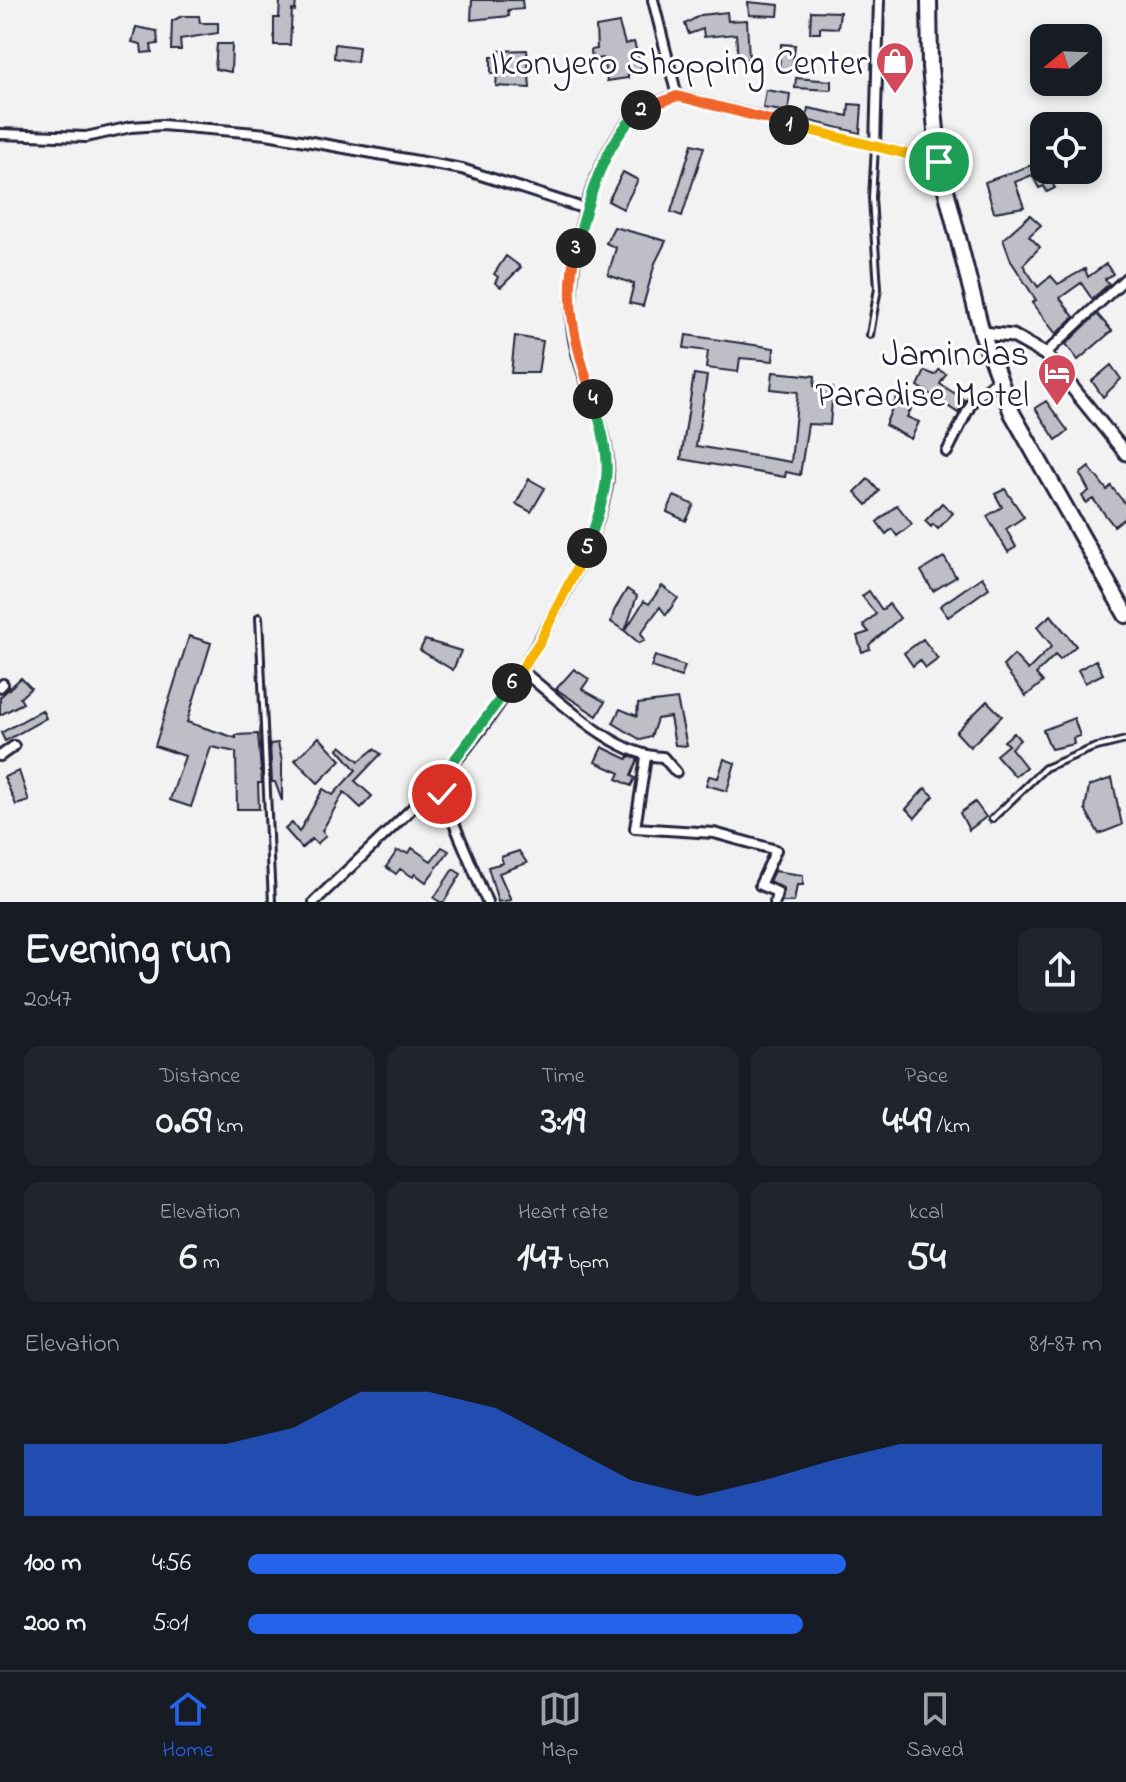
<!DOCTYPE html>
<meta charset="utf-8">
<style>
:root{--surface:#171b24;--page:#20242c;--text:#f1f3f6;--muted:#9ea1a6;--line:#363941;--accent:#2563eb}
body{margin:0;font-family:"Indie Flower",sans-serif;background:var(--page);color:var(--text);height:100vh;display:flex;flex-direction:column;font-size:30px;white-space:nowrap}
*{box-sizing:border-box;margin:0}
p{font-size:26px;color:var(--muted)}
.icon{flex:none;width:44px;height:44px;fill:none;stroke:currentColor;stroke-width:2;stroke-linecap:round;stroke-linejoin:round}
.map{position:relative;height:902px;overflow:hidden}
.panel{display:flex;flex-direction:column;background:var(--surface);flex:1}
.panel>*{flex:none}
.needle{width:52px;rotate:251deg}
.buttons{position:absolute;left:1030px;top:24px;display:grid;gap:16px}
.buttons a{display:grid;place-items:center;width:72px;height:72px;border-radius:16px;background:var(--surface);box-shadow:0 4px 12px #0003;font-size:40px}
.pin{position:absolute;display:grid;place-items:center;width:68px;height:68px;color:#fff;margin:-34px;border:4px solid #fff;border-radius:50%;box-shadow:0 2px 8px #0007}
.km{position:absolute;width:40px;height:40px;margin:-20px;border-radius:50%;background:#222;color:#fff;font-size:22px;line-height:40px;text-align:center}
.round{display:grid;place-items:center;flex:none;width:84px;height:84px;border-radius:16px;background:var(--page)}
.head{display:flex;align-items:center;justify-content:space-between;height:136px;padding:0 24px}
h1{font-size:44px;font-weight:700;line-height:60px}
.stats{display:grid;grid-template-columns:repeat(3,1fr);gap:12px;height:136px;padding:8px 24px}
.stats div{display:grid;align-content:center;border-radius:16px;background:var(--page);text-align:center}
.stats b{font-size:40px;font-weight:700}
.stats small{font-size:22px;font-weight:400}
.stats p{font-size:22px}
.chart{height:224px;padding:16px 24px}
.chart p{display:flex;justify-content:space-between}
.chart svg{width:100%;height:144px;margin-top:8px;fill:var(--accent);opacity:.7}
ul{padding:0 24px;list-style:none;font-size:26px}
li{display:grid;grid-template-columns:128px 96px 1fr;align-items:center;height:60px}
li i{height:20px;border-radius:10px;background:var(--accent)}
.menu{display:flex;justify-content:space-around;align-items:center;height:112px;border-top:2px solid var(--line);background:var(--surface);font-size:22px;color:var(--muted)}
.menu a{display:grid;justify-items:center;gap:4px}
.menu .selected{color:var(--accent)}
.map>svg:first-child{display:block}
.building{fill:#bebec6;stroke:#22223b;stroke-width:2}
.lines{fill:none;stroke-linecap:round;stroke-linejoin:round}
.lane-casing{stroke:#22223b;stroke-width:10}
.street-casing{stroke:#22223b;stroke-width:14}
.secondary-casing{stroke:#22223b;stroke-width:17}
.highway-casing{stroke:#22223b;stroke-width:20}
.lane{stroke:#fff;stroke-width:4}
.street{stroke:#fff;stroke-width:8}
.secondary{stroke:#fff;stroke-width:11}
.highway{stroke:#fff;stroke-width:14}
.split-1-casing{stroke:#fff;stroke-width:16}
.split-2-casing{stroke:#fff;stroke-width:16}
.split-3-casing{stroke:#fff;stroke-width:16}
.split-4-casing{stroke:#fff;stroke-width:16}
.split-5-casing{stroke:#fff;stroke-width:16}
.split-6-casing{stroke:#fff;stroke-width:16}
.split-7-casing{stroke:#fff;stroke-width:16}
.split-1{stroke:#f5b400;stroke-width:10}
.split-2{stroke:#f0652b;stroke-width:10}
.split-3{stroke:#22a559;stroke-width:10}
.split-4{stroke:#f0652b;stroke-width:10}
.split-5{stroke:#22a559;stroke-width:10}
.split-6{stroke:#f5b400;stroke-width:10}
.split-7{stroke:#22a559;stroke-width:10}
.labels{text-anchor:middle;stroke-width:6;stroke-linejoin:round;paint-order:stroke}
.poi-label{font-size:36px;fill:#22223b;stroke:#fff;text-anchor:end}
</style>
<div class="map">
<svg width="1126" height="902" viewBox="0 0 1126 902">
<rect width="100%" height="100%" fill="#f2f2f3"/>
<filter id="ink" filterUnits="userSpaceOnUse"><feTurbulence type="fractalNoise" baseFrequency=".0125" numOctaves="2"/><feDisplacementMap in="SourceGraphic" scale="16" xChannelSelector="R" yChannelSelector="G"/><feConvolveMatrix kernelMatrix="1 2 1 2 8 2 1 2 1" color-interpolation-filters="sRGB"/></filter>
<g filter="url(#ink)">
<path class="building" d="M280 0H296L295 11 292 10 290 45H274V18H279Z
M472 0H522L523 9 508 10 509 16 471 20Z
M748 2 779 5 778 16 749 15Z
M811 11 840 12 838 28 820 27V33H810Z
M727 12 728 21 747 20 749 59H738L736 34 704 37 703 29 689 34 685 24 701 15Z
M182 16H199L200 23H218V33L180 39 181 50H171L172 21Z
M619 23 625 44 634 42 642 70 628 74V78L607 81 603 58 592 60 591 50 597 49 596 27Z
M136 27 157 31 158 44 151 45 152 52 142 53 141 44 132 42Z
M217 44H232L231 72 215 69Z
M335 44 359 47 357 62 334 58Z
M781 44 795 45 792 71 779 70Z
M527 50 530 88 496 86 497 73H491V57H496V51Z
M796 78 831 81V90L795 88Z
M766 90 790 94 788 112 763 108Z
M849 104 862 105 860 133 806 120 808 108 848 116Z
M692 144 704 147 682 216 671 212Z
M1040 162 1055 188 1047 192 1044 186 1039 188 1032 175 1015 182 1024 207 994 212 985 182Z
M623 172 638 180 623 209 608 201Z
M1030 215 1041 225 1029 236 1040 247 1023 265 1038 287 1051 276 1058 284 1085 269 1088 277 1106 264 1113 274 1105 279 1109 284 1092 299 1081 283 1060 298 1074 317 1056 334 1032 303 1036 300 1011 261 1003 239Z
M614 227 666 241 655 263 643 306 629 303 634 284 608 275 616 248 606 243Z
M506 256 521 267 501 287 495 283 498 277 494 274Z
M1097 314 1112 331 1078 360 1066 344Z
M686 335 774 348 773 361 740 358 738 372 706 368 708 351 684 348Z
M515 336 543 341 538 373H511Z
M1111 365 1121 379 1103 397 1092 381Z
M939 370 946 374 940 384 965 400 958 413 918 386 925 371 935 375Z
M773 372 815 376 814 386 833 388 830 425 808 424 800 475 786 472 785 477 681 459 694 374 707 376 696 446 791 462 798 392 771 389Z
M898 394 913 405 907 417 919 422 911 439 885 425Z
M1046 401 1068 431 1056 440 1035 408Z
M1089 467 1107 490 1111 486 1126 505V517L1114 526 1093 499 1086 503 1082 496 1089 491 1080 474Z
M529 479 545 488 531 512 516 504Z
M868 479 879 491 867 505 855 492Z
M1005 489 1024 517 1006 529 1016 547 1008 552 987 516 1002 507 995 494Z
M674 496 694 505 686 521 667 512Z
M942 503 953 513 938 529 933 524 931 527 925 521Z
M897 505 912 524 897 536 892 529 886 534 877 522Z
M944 557 956 577 933 591 921 571Z
M982 577 989 588 948 617 940 606Z
M662 586 678 598 666 615 660 607 641 633 645 640 639 643 625 631 644 601 649 604Z
M627 589 637 596 625 631 611 622 614 611Z
M869 591 882 610 889 604 900 618 869 645 870 649 862 652 857 636 869 632 863 625 876 614 862 596Z
M1051 615 1076 646 1060 660 1055 655 1036 674 1043 682 1026 696 1003 666 1014 655 1028 670 1052 646 1037 627Z
M189 636 211 643 187 722 236 738V735L258 734 262 783H258L259 809H237L236 752 211 747 191 807 170 800 185 756 155 746Z
M923 639 938 659 926 668 920 660 913 666 904 653Z
M425 640 461 651 453 670 420 650Z
M655 656 685 666 681 677 651 667Z
M1096 660 1103 674 1085 683 1078 670Z
M574 669 589 679 582 689 605 702 597 716 556 689Z
M21 678 31 688 20 698 23 703 0 715V697Z
M677 699 687 746 675 745 670 717 657 719 651 737 641 740 613 723 620 709 637 716 638 704Z
M987 701 1002 716 970 747 956 732Z
M42 710 46 718 5 741 1 733Z
M1074 718 1080 736 1073 738 1074 744 1051 749 1043 730Z
M1014 733 1020 740 1011 748 1026 767 1015 776 996 755 1008 745 1004 741Z
M319 737 341 760 318 783 295 760Z
M278 743 282 761V801L275 782H272L270 744Z
M341 746 359 761 374 749 381 754 355 781 372 796 361 808 344 792 322 831 326 836 317 844 312 839 302 848 285 829 292 823 299 832 323 789 333 795 356 770 338 749Z
M602 747 627 759 629 756 638 759 631 776 635 778 631 786 617 779 620 773 595 762Z
M724 759 735 763 727 791 706 785 709 776 718 778Z
M19 771 29 801 16 805 4 777Z
M1112 778 1122 825 1099 834 1085 809 1089 786Z
M925 788 934 796 915 818 906 809Z
M975 802 986 817 969 830 960 813Z
M442 847 449 851 426 882 415 874 413 877 400 869 396 874 386 867 397 851 409 853 412 848 431 861Z
M519 851 527 863 499 873 511 900 498 902 488 867 503 863 501 857Z
M453 869 461 874 444 902H440L434 898Z
M774 871 803 875V885H797L794 902H782L783 888 769 881Z"/>
<g class="lines">
<g class="lane-casing">
<path id="lane" d="M870 335 878 288 872 198 875 147
M259 617 272 902
M992 819 1045 768 1093 748 1126 740"/>
</g>
<g class="street-casing">
<path id="street" d="M653 0 677 96
M0 134 86 137 131 127 162 125 267 134 462 169 586 209
M875 147 879 0
M1045 354 1126 278
M947 452 973 400 998 379
M521 670C558 699 616 757 663 757L676 772
M0 687 3 684
M0 756 14 746
M646 757 635 828 714 833 776 850 760 885 777 892 775 902
M437 783 487 902
M314 902C353 864 394 828 431 789 485 732 528 664 564 595 580 563 597 530 605 495 618 443 588 398 576 349 560 287 586 161 634 116 647 105 662 101 677 96L939 162"/>
</g>
<g class="secondary-casing">
<path id="secondary" d="M982 333 1013 336 1045 354 1126 454"/>
</g>
<g class="highway-casing">
<path id="highway" d="M929 0 930 67 939 162 982 333 1012 413 1126 615"/>
</g>
<use href="#lane" class="lane"/>
<use href="#street" class="street"/>
<use href="#secondary" class="secondary"/>
<use href="#highway" class="highway"/>
</g>
</g>
<g class="lines" filter="url(#ink)">
<g class="split-1-casing">
<path id="split-1" d="M789 125 939 162"/>
</g>
<g class="split-2-casing">
<path id="split-2" d="M641 110 677 96 789 125"/>
</g>
<g class="split-3-casing">
<path id="split-3" d="M576 248C588 201 603 143 641 110"/>
</g>
<g class="split-4-casing">
<path id="split-4" d="M576 248C563 302 576 347 593 399"/>
</g>
<g class="split-5-casing">
<path id="split-5" d="M587 548C610 483 614 465 593 399"/>
</g>
<g class="split-6-casing">
<path id="split-6" d="M512 683 539 643 587 548"/>
</g>
<g class="split-7-casing">
<path id="split-7" d="M442 794 437 783 512 683"/>
</g>
<use href="#split-1" class="split-1"/>
<use href="#split-2" class="split-2"/>
<use href="#split-3" class="split-3"/>
<use href="#split-4" class="split-4"/>
<use href="#split-5" class="split-5"/>
<use href="#split-6" class="split-6"/>
<use href="#split-7" class="split-7"/>
</g>
<defs>
<g id="shop-pin" transform="scale(2)"><path d="M0 17L-7.5 6A9.5 9.5 0 1 1 7.5 6Z" fill="#d1495b" stroke="#fff"/><path d="M-5-2.5h2.3a2.7 3.5 0 0 1 5.4 0H5L5.5 6h-11ZM-1.5-2.5h3a1.5 2.3 0 0 0-3 0Z" fill="#fff"/></g>
<g id="hotel-pin" transform="scale(2)"><path d="M0 17L-7.5 6A9.5 9.5 0 1 1 7.5 6Z" fill="#d1495b" stroke="#fff"/><path d="M-6-4.5h1.5V1H6V5H4.5V3h-9V5H-6ZM-4 0a1.8 1.8 0 1 1 3.6 0ZM.5 0V-2.5h3Q6-2.5 6 0Z" fill="#fff"/></g>
</defs>
<g fill-rule="evenodd">
<use href="#shop-pin" x="895" y="61"/>
<use href="#hotel-pin" x="1057" y="373"/>
</g>
<g class="labels">
<g class="poi-label">
<text x="867" y="74">Ikonyero Shopping Center</text>
<text x="1029" y="365">Jamindas<tspan x="1029" dy="41">Paradise Motel</tspan></text>
</g>
</g>
</svg>
<div class="buttons">
<a><svg class="needle" viewBox="-14 -14 28 28"><path d="M0-13l5 13h-10z" fill="#e53935"/><path d="M0 13l5-13h-10z" fill="#9ea1a6"/></svg></a>
<a><svg class="icon" aria-label="locate" viewBox="0 0 24 24"><circle cx="12" cy="12" r="6"/><path d="M12 2v4M12 18v4M2 12h4M18 12h4"/></svg></a>
</div>
<div class="pin" style="left:939px;top:162px;background:#1e9e55"><svg class="icon" aria-label="arrive" viewBox="0 0 24 24"><path d="M6 21V4h12l-3 4 3 4H6"/></svg></div>
<div class="pin" style="left:442px;top:794px;background:#d93025"><svg class="icon" aria-label="check" viewBox="0 0 24 24"><path d="M5 12l5 5 9-10"/></svg></div>
<b class="km" style="left:789px;top:125px">1</b>
<b class="km" style="left:641px;top:110px">2</b>
<b class="km" style="left:576px;top:248px">3</b>
<b class="km" style="left:593px;top:399px">4</b>
<b class="km" style="left:587px;top:548px">5</b>
<b class="km" style="left:512px;top:683px">6</b>
</div>
<section class="panel">
<div class="head"><div><h1>Evening run</h1><p>20:47</p></div><a class="round"><svg class="icon" aria-label="share" viewBox="0 0 24 24"><path d="M12 15V3M7 8l5-5 5 5M5 13v7h14v-7"/></svg></a></div>
<div class="stats">
<div><p>Distance</p><b>0.69<small> km</small></b></div>
<div><p>Time</p><b>3:19</b></div>
<div><p>Pace</p><b>4:49<small> /km</small></b></div>
</div>
<div class="stats">
<div><p>Elevation</p><b>6<small> m</small></b></div>
<div><p>Heart rate</p><b>147<small> bpm</small></b></div>
<div><p>kcal</p><b>54</b></div>
</div>
<div class="chart"><p><span>Elevation</span>81–87 m</p>
<svg viewBox="0 0 160 44" preserveAspectRatio="none"><path d="M0 44V22L10 22L20 22L30 22L40 17L50 6L60 6L70 11L80 22L90 33L100 38L110 33L120 27L130 22L140 22L150 22L160 22V44z"/></svg>
</div>
<ul>
<li><b>100 m</b>4:56<i style="width:70%"></i></li>
<li><b>200 m</b>5:01<i style="width:65%"></i></li>
</ul>
</section>
<nav class="menu">
<a class="selected"><svg class="icon" aria-label="home" viewBox="0 0 24 24"><path d="M3 11l9-7 9 7M6 9v11h12V9"/></svg>Home</a>
<a><svg class="icon" aria-label="map" viewBox="0 0 24 24"><path d="M3 6l6-2 6 2 6-2v14l-6 2-6-2-6 2zM9 4v14M15 6v14"/></svg>Map</a>
<a><svg class="icon" aria-label="saved" viewBox="0 0 24 24"><path d="M7 4h10v16l-5-4-5 4z"/></svg>Saved</a>
</nav>
